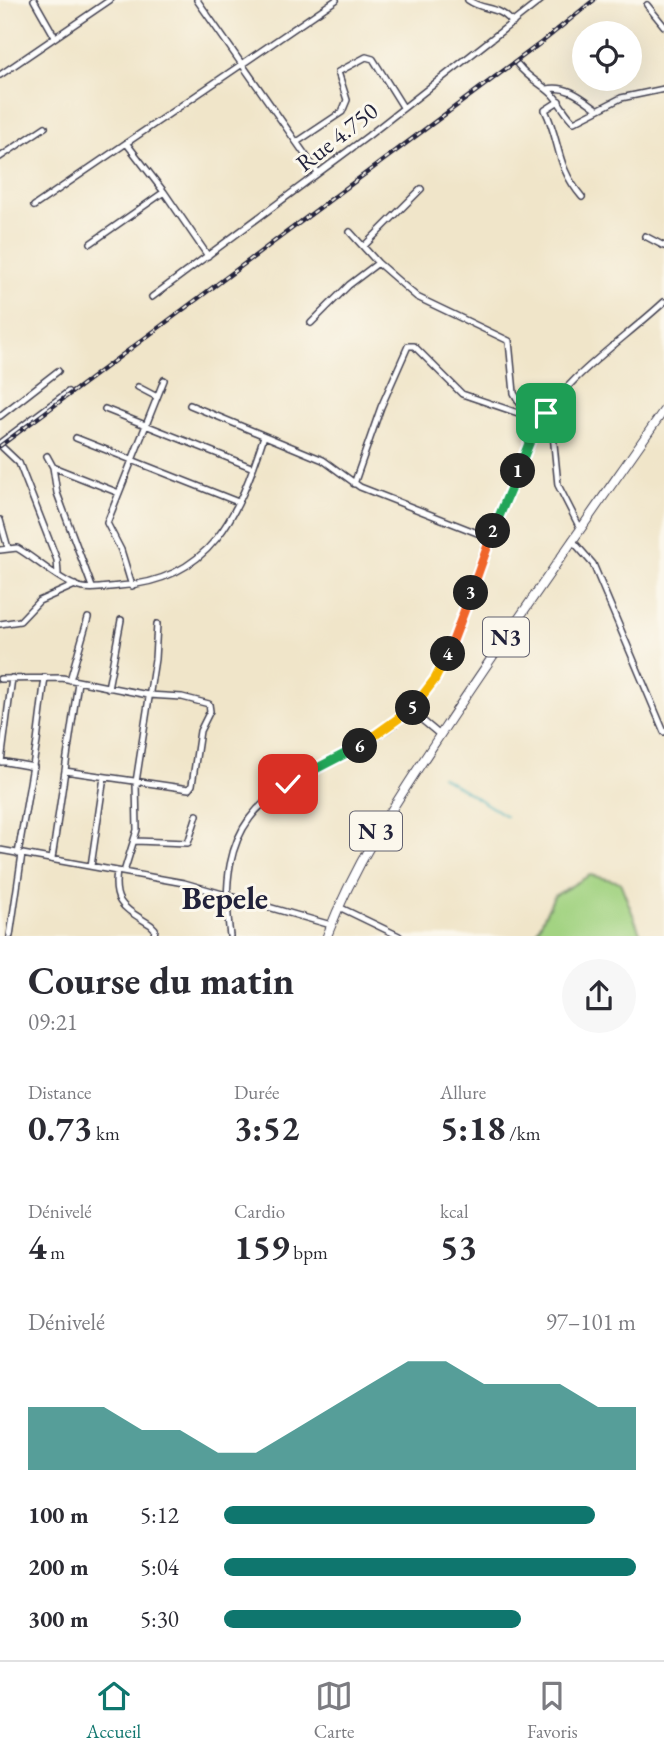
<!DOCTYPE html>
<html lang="fr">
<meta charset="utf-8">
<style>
:root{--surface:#fff;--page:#f7f7f7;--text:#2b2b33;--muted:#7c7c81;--line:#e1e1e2;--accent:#0f766e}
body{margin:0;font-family:"EB Garamond",serif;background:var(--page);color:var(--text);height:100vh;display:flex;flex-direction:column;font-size:26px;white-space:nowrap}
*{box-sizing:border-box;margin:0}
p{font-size:23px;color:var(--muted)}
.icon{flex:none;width:38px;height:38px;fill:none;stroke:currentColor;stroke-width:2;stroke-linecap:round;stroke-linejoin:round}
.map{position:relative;height:936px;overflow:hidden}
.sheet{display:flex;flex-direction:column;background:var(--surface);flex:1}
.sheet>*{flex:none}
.controls{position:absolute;left:572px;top:21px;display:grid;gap:14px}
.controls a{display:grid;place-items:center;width:70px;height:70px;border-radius:50%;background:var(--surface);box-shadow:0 7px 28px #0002;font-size:35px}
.pin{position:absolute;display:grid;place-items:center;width:60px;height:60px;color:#fff;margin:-30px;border-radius:14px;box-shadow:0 4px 10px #0006}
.km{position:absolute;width:35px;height:35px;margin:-18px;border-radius:50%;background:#222;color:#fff;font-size:19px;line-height:35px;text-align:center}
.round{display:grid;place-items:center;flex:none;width:74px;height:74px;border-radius:37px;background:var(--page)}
.overview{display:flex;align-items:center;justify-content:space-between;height:119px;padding:0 28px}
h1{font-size:38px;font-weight:700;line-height:52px}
.metrics{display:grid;grid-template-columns:repeat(3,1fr);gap:10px;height:119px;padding:7px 28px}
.metrics div{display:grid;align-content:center}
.metrics b{font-size:35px;font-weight:700}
.metrics small{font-size:19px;font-weight:400}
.metrics p{font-size:19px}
.chart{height:196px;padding:14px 28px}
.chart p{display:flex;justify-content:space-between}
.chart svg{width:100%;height:126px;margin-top:7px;fill:var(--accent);opacity:.7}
ul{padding:0 28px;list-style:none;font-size:23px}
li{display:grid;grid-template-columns:112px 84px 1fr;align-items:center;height:52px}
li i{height:18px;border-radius:9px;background:var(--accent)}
.dock{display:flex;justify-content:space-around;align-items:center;height:98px;border-top:2px solid var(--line);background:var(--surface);font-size:19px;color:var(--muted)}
.dock a{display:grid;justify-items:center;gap:4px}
.dock .selected{color:var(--accent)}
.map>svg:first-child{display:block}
.green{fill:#a3d382;stroke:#627a5e;stroke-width:2}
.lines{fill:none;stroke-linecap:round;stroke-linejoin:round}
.stream{stroke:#3cacb7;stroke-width:2}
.minor-casing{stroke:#413f50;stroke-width:8}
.highway-casing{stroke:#413f50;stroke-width:10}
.minor{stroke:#fff;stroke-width:5}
.highway{stroke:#fff;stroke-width:8}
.rail-casing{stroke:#22223b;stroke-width:4.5}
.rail{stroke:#fbf7ec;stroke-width:2;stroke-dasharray:5;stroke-linecap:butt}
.split-1-casing{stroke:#fff;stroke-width:14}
.split-2-casing{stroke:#fff;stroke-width:14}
.split-3-casing{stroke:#fff;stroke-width:14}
.split-4-casing{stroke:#fff;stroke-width:14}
.split-5-casing{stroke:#fff;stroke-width:14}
.split-6-casing{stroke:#fff;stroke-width:14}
.split-7-casing{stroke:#fff;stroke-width:14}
.split-8-casing{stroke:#fff;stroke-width:14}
.split-1{stroke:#22a559;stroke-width:9}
.split-2{stroke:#22a559;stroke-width:9}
.split-3{stroke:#f0652b;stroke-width:9}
.split-4{stroke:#f0652b;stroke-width:9}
.split-5{stroke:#f5b400;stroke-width:9}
.split-6{stroke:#f5b400;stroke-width:9}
.split-7{stroke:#22a559;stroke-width:9}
.split-8{stroke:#f5b400;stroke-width:9}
.labels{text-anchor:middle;stroke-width:6;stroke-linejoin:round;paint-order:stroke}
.shield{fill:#fbf7ec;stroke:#636270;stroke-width:2}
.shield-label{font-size:23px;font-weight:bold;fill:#22223b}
.street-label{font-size:24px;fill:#22223b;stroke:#fbf7ec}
.district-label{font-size:32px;font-weight:bold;fill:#22223b;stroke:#fbf7ec}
</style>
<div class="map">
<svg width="664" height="936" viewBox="0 0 664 936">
<rect width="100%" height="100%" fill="#fbf7ec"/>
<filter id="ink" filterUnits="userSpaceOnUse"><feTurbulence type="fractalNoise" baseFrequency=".0143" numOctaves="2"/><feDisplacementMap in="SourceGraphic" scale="14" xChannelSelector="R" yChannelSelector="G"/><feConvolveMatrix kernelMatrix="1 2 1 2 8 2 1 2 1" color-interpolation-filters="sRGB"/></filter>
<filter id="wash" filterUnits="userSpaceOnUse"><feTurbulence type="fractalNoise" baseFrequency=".00686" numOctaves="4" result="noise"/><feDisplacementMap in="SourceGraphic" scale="28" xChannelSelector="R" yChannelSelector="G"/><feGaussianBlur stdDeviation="1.57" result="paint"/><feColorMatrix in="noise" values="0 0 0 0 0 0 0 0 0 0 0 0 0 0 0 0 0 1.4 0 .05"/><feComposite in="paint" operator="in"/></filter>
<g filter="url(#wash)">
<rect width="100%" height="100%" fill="#f0e5c9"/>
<path class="green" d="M590 875 620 882 641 935H539L537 931 554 896Z"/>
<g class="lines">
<path class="stream" d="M441 776 506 816"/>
</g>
</g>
<g filter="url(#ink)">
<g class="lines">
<g class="minor-casing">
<path id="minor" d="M34 0 55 37
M197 0 318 173
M468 0C485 12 497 4 513 23
M647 5 664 26
M518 65C529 79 542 84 553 95 561 104 566 115 574 122L621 98 664 89
M0 75 110 0
M547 89C567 85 581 97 596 108
M559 101 545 110C561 143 555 165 582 197
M297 142 342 112 347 100 338 72 366 57 373 59 403 107
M0 157 45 127
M164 192 208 256
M34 206 336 0
M350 232 378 263 417 297 509 341 514 393 523 409 537 425
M645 236 664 246
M91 243 164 192 127 144
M364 246 421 189
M152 297 368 136 541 0
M311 323 349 285 378 263
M138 387 157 397
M190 405 323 460 360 487 490 538
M105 409 251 467
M546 413 553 434 558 485 580 528
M0 416 58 371
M76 438 238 502
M0 443 68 392
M0 445 19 463 57 560 58 574
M47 456 53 467 119 493
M53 467 57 493 92 587
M354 484 381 407 408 346H414L462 394 530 417
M0 520 8 548
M572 540 593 564 664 732
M0 550 17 548C36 559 56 578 76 586 88 591 106 587 119 586 211 581 239 514 264 436
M132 586 121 550 107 523 164 380
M0 624 20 621 39 601 75 585
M0 679 62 678 148 695 182 697 209 704 210 711 200 731 192 785 189 789 65 771
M70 680 88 618
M108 688 121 620
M410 710 440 735
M0 761 34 767
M1 762 12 678
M135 841 188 843 197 815
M0 850 184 883 331 925
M18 854 37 742 45 677
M52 859 78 682
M91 866 104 777
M117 871C112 905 125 908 151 925L155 929 154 936
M124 872 137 830 136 782 155 659 157 624
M339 907 399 936
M10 936 22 854
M230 936C207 759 338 793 421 699 444 673 455 637 467 604 481 563 497 522 514 481 521 463 526 444 536 427 566 377 622 341 664 302"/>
</g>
<g class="highway-casing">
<path id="highway" d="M327 936C356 860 400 796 444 729 515 621 590 516 664 410"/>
</g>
<use href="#minor" class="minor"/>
<use href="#highway" class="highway"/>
<g class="rail-casing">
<path id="rail" d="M0 446 542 42 594 0"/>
</g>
<use href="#rail" class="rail"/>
</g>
</g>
<g class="lines" filter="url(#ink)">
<g class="split-1-casing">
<path id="split-1" d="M518 471 534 431 546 413"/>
</g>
<g class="split-2-casing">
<path id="split-2" d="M493 531 518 471"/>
</g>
<g class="split-3-casing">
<path id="split-3" d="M471 593 493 531"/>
</g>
<g class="split-4-casing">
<path id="split-4" d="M448 654 471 593"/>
</g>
<g class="split-5-casing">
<path id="split-5" d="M413 708 435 679 448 654"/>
</g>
<g class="split-6-casing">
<path id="split-6" d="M360 746 413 708"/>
</g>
<g class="split-7-casing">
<path id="split-7" d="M302 776 360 746"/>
</g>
<g class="split-8-casing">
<path id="split-8" d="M288 784 302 776"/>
</g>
<use href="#split-1" class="split-1"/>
<use href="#split-2" class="split-2"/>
<use href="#split-3" class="split-3"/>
<use href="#split-4" class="split-4"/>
<use href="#split-5" class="split-5"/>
<use href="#split-6" class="split-6"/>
<use href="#split-7" class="split-7"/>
<use href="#split-8" class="split-8"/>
</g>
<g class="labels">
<g class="shield">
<rect x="483" y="617.5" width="46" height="39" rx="5"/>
<rect x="350" y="811.5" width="52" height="39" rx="5"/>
</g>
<g class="shield-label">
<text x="506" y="645">N3</text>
<text x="376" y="839">N 3</text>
</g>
<g class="street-label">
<text transform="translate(337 137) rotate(-38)" y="8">Rue 4.750</text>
</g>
<g class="district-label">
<text x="225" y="909">Bepele</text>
</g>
</g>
</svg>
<div class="controls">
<a><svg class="icon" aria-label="locate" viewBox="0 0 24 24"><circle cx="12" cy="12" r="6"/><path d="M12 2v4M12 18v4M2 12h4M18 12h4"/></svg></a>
</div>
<div class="pin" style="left:546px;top:413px;background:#1e9e55"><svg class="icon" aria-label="arrive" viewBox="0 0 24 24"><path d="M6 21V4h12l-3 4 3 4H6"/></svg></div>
<div class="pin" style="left:288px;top:784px;background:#d93025"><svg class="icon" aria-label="check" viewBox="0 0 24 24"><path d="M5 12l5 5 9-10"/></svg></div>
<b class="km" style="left:518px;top:471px">1</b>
<b class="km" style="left:493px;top:531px">2</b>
<b class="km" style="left:471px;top:593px">3</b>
<b class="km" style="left:448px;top:654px">4</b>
<b class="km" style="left:413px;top:708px">5</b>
<b class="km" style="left:360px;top:746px">6</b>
</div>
<section class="sheet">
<div class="overview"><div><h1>Course du matin</h1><p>09:21</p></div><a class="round"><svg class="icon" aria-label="share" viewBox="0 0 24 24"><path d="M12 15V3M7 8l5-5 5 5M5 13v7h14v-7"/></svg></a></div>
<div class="metrics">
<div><p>Distance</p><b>0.73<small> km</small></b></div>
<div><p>Durée</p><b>3:52</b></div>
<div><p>Allure</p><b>5:18<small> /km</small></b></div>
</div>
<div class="metrics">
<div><p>Dénivelé</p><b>4<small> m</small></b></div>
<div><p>Cardio</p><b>159<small> bpm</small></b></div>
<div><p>kcal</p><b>53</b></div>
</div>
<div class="chart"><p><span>Dénivelé</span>97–101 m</p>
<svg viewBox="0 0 160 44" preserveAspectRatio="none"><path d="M0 44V22L10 22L20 22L30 30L40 30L50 38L60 38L70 30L80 22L90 14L100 6L110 6L120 14L130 14L140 14L150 22L160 22V44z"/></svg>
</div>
<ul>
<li><b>100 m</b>5:12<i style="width:90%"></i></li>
<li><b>200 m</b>5:04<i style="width:100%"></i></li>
<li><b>300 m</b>5:30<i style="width:72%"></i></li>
</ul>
</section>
<nav class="dock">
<a class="selected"><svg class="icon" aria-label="home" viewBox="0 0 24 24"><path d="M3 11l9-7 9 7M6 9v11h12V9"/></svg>Accueil</a>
<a><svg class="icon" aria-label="map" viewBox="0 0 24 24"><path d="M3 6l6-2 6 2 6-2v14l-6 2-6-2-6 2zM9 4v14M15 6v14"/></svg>Carte</a>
<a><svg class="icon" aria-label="saved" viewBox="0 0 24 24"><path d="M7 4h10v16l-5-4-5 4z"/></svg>Favoris</a>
</nav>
